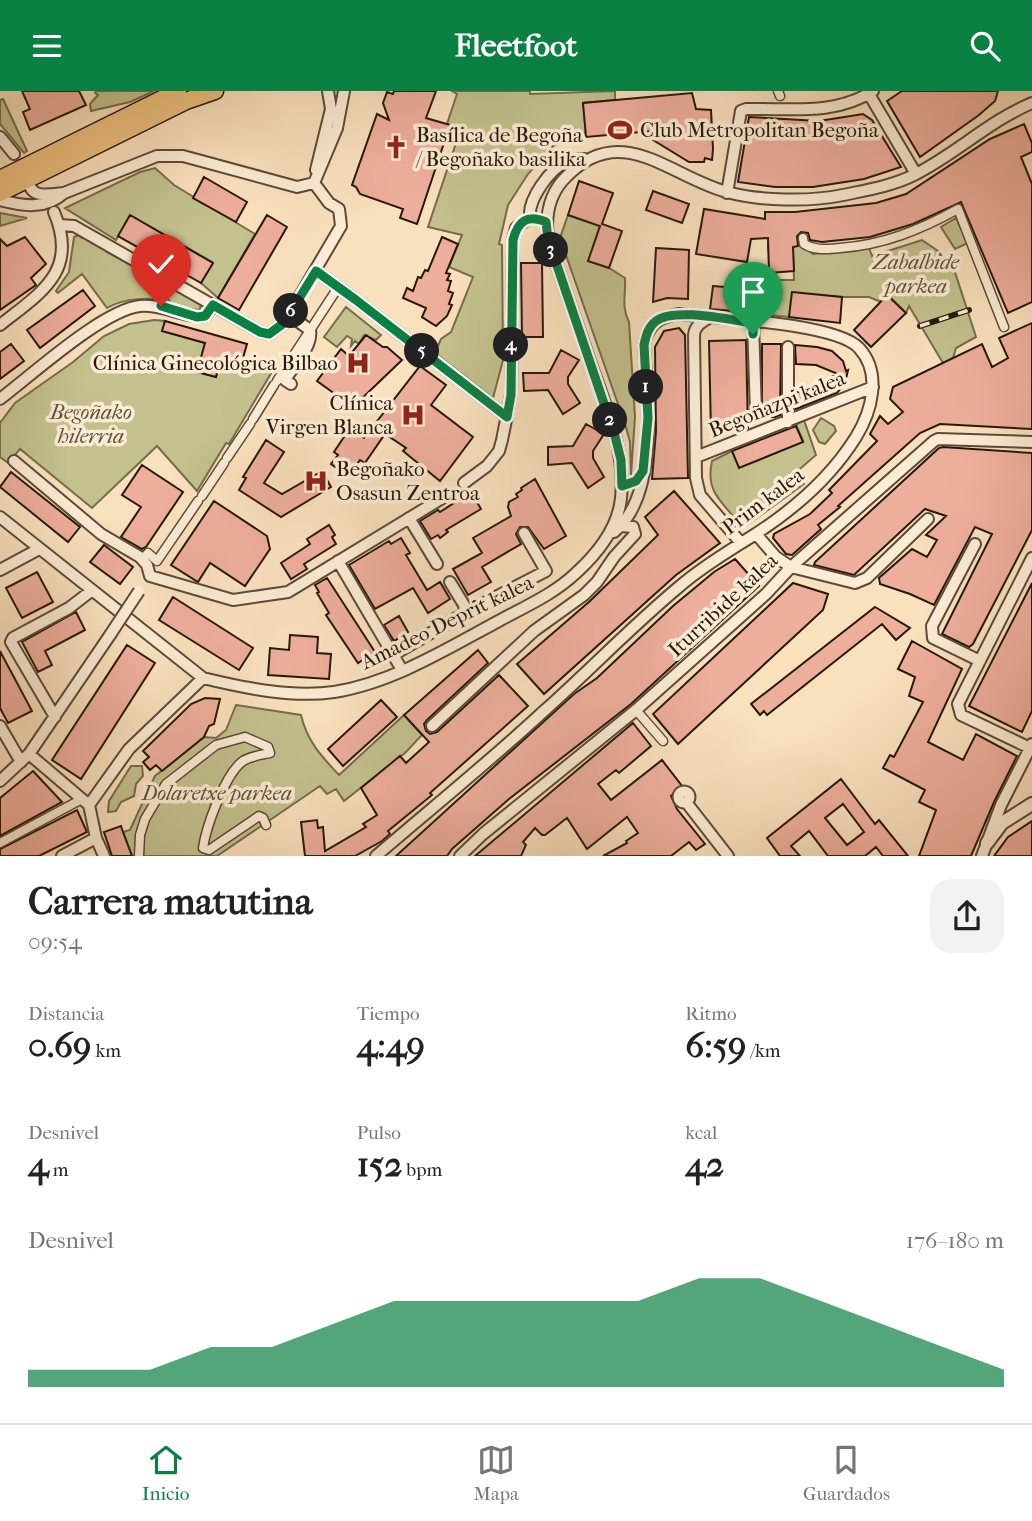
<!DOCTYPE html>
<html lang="es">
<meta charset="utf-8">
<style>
:root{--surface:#fff;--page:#f2f2f2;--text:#222;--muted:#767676;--line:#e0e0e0;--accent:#0b8043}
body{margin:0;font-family:"IM FELL French Canon",serif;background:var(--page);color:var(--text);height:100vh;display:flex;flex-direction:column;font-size:26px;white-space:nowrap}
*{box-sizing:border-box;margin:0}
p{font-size:23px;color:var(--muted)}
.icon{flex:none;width:38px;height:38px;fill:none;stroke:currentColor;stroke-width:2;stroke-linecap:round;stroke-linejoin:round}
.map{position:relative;height:765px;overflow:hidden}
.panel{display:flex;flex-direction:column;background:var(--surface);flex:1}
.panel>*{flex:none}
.pin{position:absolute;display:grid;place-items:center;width:60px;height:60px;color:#fff;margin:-72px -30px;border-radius:50% 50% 50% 0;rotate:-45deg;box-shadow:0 0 7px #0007}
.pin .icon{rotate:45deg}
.km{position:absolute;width:35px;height:35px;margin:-18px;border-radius:50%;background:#222;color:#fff;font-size:19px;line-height:35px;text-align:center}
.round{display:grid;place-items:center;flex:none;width:74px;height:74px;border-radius:21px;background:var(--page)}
.overview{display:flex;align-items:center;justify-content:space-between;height:119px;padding:0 28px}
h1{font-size:38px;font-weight:700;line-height:52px}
.metrics{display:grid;grid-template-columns:repeat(3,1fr);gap:10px;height:119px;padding:7px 28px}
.metrics div{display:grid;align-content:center}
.metrics b{font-size:35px;font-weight:700}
.metrics small{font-size:19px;font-weight:400}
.metrics p{font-size:19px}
.chart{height:196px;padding:14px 28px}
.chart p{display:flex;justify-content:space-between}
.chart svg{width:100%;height:126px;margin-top:7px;fill:var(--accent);opacity:.7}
header{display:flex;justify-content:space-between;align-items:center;height:91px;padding:0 28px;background:var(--accent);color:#fff;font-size:32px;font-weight:700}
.tab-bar{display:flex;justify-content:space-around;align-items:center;height:98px;border-top:2px solid var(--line);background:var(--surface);font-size:19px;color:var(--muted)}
.tab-bar a{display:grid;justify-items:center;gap:4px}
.tab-bar .on{color:var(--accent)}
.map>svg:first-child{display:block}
.green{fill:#c3c18e;stroke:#756c4d;stroke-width:2}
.building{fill:#eeae9c;stroke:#27180c;stroke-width:2;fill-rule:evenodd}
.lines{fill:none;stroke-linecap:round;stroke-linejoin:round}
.pedestrian-casing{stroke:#5c4a38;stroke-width:11}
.minor-casing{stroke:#5c4a38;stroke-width:14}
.tertiary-casing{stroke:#5c4a38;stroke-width:16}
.primary-casing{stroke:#27180c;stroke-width:19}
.pedestrian{stroke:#fcecd5;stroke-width:8}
.minor{stroke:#fcecd5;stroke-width:10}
.tertiary{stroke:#fcecd5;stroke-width:12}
.primary{stroke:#edc07f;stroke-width:16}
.rail-casing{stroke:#27180c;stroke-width:6}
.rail{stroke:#fcecd5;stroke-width:3.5;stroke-dasharray:10;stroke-linecap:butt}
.minor-bridge-casing{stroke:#5c4a38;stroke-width:14;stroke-linecap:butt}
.minor-bridge{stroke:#fcecd5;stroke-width:10}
.route-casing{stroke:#fff;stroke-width:14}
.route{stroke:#0b8043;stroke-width:9}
.labels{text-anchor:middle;stroke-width:7;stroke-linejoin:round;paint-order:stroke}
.poi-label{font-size:21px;fill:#27180c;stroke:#fcecd5;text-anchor:start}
.park-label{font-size:21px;font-style:italic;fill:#5e533a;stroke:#fcecd5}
.street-label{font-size:21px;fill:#27180c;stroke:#fcecd5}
</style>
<header><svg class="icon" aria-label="menu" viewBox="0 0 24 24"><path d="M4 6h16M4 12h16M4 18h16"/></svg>Fleetfoot<svg class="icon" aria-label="search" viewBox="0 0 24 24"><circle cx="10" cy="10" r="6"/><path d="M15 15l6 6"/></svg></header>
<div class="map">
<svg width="1032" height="765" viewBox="0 0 1032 765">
<rect width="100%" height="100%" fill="#fae1be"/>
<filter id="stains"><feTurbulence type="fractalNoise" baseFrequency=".00286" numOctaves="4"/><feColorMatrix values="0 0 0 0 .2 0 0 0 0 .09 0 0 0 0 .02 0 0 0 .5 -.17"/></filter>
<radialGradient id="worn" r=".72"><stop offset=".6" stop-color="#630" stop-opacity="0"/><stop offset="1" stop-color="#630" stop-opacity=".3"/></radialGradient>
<path class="green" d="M96 0H154L130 11 91 20 90 13 98 4 95 2Z
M452 0H530V3L615 0V9L583 12 586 41 553 55 528 83 508 114 499 153 502 154 503 269 493 307 435 262 441 248 451 241 473 186 449 176 462 144 428 136 460 40 447 33 457 3Z
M3 8 27 60 24 62 0 33V9Z
M155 77 174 94 255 143 218 207 201 192 212 171 130 124 116 149 65 117 140 81Z
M0 122 27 127 0 135Z
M568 124 600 135 589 170 609 177 625 187C626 203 621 216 629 231L635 326 631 384 630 351 625 333 560 147Z
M956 127 968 152 955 158 941 136Z
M79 144 82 147 86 144 108 158 107 161 201 211 200 218 196 221 171 215 169 209C148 207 126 206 107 217L82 183 58 202 56 200 69 181 74 146Z
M796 149 813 163 869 157 872 165 922 149 938 160 953 175 976 246 956 257 953 267 943 272 909 215 906 222 888 204 881 211 869 206H841L792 202 789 226 769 224 766 189H794L793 158 768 159V151Z
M346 216 381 244 376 249 364 244 359 253 355 250 351 255 352 248 347 245 337 256 324 246Z
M154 229 165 230 163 240 205 252 198 281 216 286 220 269 241 274 243 269 273 279 229 353 226 352 197 400 157 355 92 417 20 358 8 372 0 366V332L15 312 73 271 104 245 129 233Z
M821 327 834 335 836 340 825 353 819 351 813 339Z
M804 329 816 364 794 383 804 393 747 434H741C722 411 705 401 712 370L732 360 803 350 796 334Z
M236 614 301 624C307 650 321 665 339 684L404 624 422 644 405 662 344 710 336 698 327 703 320 695 217 765H132L123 741 130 739 155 685 204 646 216 647 226 639Z
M131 675H142L143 685 136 693 134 705 121 711 116 720 108 721 109 710Z"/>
<path class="building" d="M22 0H79L86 14 30 39 23 21 30 18Z
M394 0H436L426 27 450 34 417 133 400 127 403 118 360 103 356 96 352 94 377 23 389 29 383 12 387 1 393 3Z
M902 0H998L995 10 979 24 920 66 887 10Z
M692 2 696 18 711 19 713 58 712 69 705 67 704 71H689L653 49 652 40 586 46 583 12Z
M863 23 872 29 901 76 864 88 813 96H775L738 91 749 26 819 30Z
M1024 33 1032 52V61L1021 66 1032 93V211L1008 222 961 111 913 133 870 146 822 151 810 149 808 142 801 141 797 145 798 155 793 156 794 180 769 182 768 147 751 148 747 171 696 163 704 118 765 128V121H795L876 112 906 103 990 48Z
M204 86 247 111 236 131 193 107Z
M579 90 613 102 602 133 622 140 609 177 588 170 600 135 568 124Z
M653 100 689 113 682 132 646 119Z
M130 124 213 172 201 192 118 145Z
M267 124 287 136 239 219 218 207Z
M25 146 46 173 31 187 36 194 0 219V148L7 155Z
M442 146 458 153 446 182 450 183 447 189 451 190 448 200 453 202 449 213 452 214 447 225 436 235 422 226 426 217 403 207 407 197 413 200 418 186 421 187 425 179 428 180Z
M656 157 689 159 688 208 667 207 653 211Z
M521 172H542L543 246H522Z
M713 195 759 199 757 222 710 218Z
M83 199 95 215 40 257 27 239Z
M792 201 842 206 840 232 789 226Z
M887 204 906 222 871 256 854 239Z
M165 230 247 253 241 274 220 269 216 286 197 281 205 252 162 240Z
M1032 232V338L940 333 920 342 838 415 840 416 818 434 821 438 792 464 786 463 773 447 774 443 810 423 832 402 829 399 877 350 870 343 880 325 888 333 903 321 890 308 893 296 982 253 992 276 1008 267 999 247Z
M679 237 685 244 688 387 652 388 656 340 655 256 664 240Z
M366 244 383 256H387L402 269 353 316 317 290 341 258 349 265Z
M746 249 748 337 740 340 711 341 709 250Z
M11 253 24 270 0 288V261Z
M762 253H781L780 324 775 326H762Z
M795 254 817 256 832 260 843 270 846 280 848 279 845 292 837 302 796 318V302L838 283 816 274 796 273Z
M561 259 579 269 568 286V293L580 312 563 323 548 299 524 300 523 282H549Z
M420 275 446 294 431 314 473 346 440 390 403 360 406 357 385 343 365 372 360 369 348 385 331 373 338 364 334 361 350 337 364 347Z
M586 333 604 343 593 360V367L604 386 588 397 572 372 548 374V356L573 355Z
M796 335 803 351 739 377 732 360Z
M266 349 284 361 264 392 282 403 322 380 331 396 281 426 239 399 246 387 243 386Z
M943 356 1032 362V439L973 553 969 556 942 543 992 443 975 436 934 514 910 503 880 493 879 487 912 458 927 466 937 449 926 444 946 425 925 418 854 484 814 474 815 471 939 357Z
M142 374 183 401 146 456 142 458 121 446 141 416 122 404Z
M11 381 80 436 68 451 0 396Z
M535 388 566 445 544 458 528 436H520L516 443 521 453 482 476 491 491 468 504 453 478 482 462 473 447 511 425 508 416 509 411 518 406 516 403 522 399 521 397Z
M674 400 720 452 676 484 544 603 517 573 590 510 658 444 645 426Z
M471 401 481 418 446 439 448 441 440 447 438 444 431 448 420 430 438 419 440 421Z
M214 410 267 445 270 458 245 495 210 472 198 491 171 474Z
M329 434 335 444 332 446 336 453 304 473 307 478 291 488 281 472 310 453 307 448Z
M401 447 410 462 406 464 427 499 440 491 450 508 428 522 413 497 375 518 349 474 389 450 391 453Z
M104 454 133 476 120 493 90 471Z
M735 468 759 495 631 613 509 708 452 758 447 765H396L574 603 597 587 673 515 714 481Z
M37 481 53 511 22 527 6 497Z
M327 487 375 561 358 572 326 524 329 522 317 502 319 501 315 494Z
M793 492 828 503 823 519 678 653 653 623Z
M1032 492V620L1022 641 969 615Z
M173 506 253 557 239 579 159 529Z
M875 516 910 537 896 549 882 533 767 624 764 620 760 624 751 613Z
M76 521 85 539 45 560 52 574 38 581 22 551Z
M399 525 408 541 394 550 384 534Z
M290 544 318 546 317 562 331 563 329 588 268 584 270 557 289 559Z
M912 550 962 578 928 651 963 669 976 643 1017 665 994 711 971 765H919L936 719 919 711 925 699 883 677 890 664 894 666 923 611 909 605 915 586 898 578Z
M127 554 155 572 81 688 52 669Z
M478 559 488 572 427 629 424 633 426 640 430 643 437 641 499 584 528 615 430 702 432 704 388 740 390 743 382 750 355 765H305L301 731 317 729 318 737 323 736 325 760 366 736 363 733 377 724 361 697 400 665 406 672 429 651 404 624Z
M0 560 32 620 8 632 0 617Z
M205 607 220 608 214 633 209 635 204 646 162 680 156 674 150 679 143 671 149 666 143 660 191 613Z
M381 609 397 626 343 675 328 658Z
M633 632 651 655 619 682 616 679 598 693 611 709 662 669 682 695 671 705 677 718 705 753 696 759 689 751 671 765H603L627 752 626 750 638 742 627 726 587 758 567 727 545 744H542L535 737 523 751 526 754 521 765H475Z
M33 680 62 711 0 745V707Z
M841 688 875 733 879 729 908 765H883L876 756 865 765H828L809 740 791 755 800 765H780L767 747ZM843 713 864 741 847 754 825 727Z
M77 719 87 741 39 765H0V758Z
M1032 730V765H994L1008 746Z
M121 735 123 741 132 765H112L104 741Z"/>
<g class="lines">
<g class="pedestrian-casing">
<path id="pedestrian" d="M778 0 780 5
M803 147 804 153C816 160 826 158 840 157 883 154 920 139 958 118L1004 236
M277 290 337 198
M253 328 274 294
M227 367 250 333
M202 405 224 372
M142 468 148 462 157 470 198 410
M636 619 663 650
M0 752 82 708
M139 765 140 744 145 728 166 693 216 654 245 646 268 656 270 662C261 664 251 665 243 670 225 683 206 736 203 757L209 759 259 725 263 727 266 734"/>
</g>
<g class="minor-casing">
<path id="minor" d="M869 3 916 83
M0 46 14 63
M316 79 331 18 328 0
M29 88C29 109 49 103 64 102
M727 102 741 20 746 18C790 17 834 25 873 0
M0 109C23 115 45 119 64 102L157 65H183L297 96 314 92 337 37 344 0
M530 126C528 108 550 78 566 71 571 69 578 69 584 68
M60 134 74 135 260 241 269 243 284 232 341 135 339 118 329 112 314 92
M316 180 356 209 507 326
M289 224 310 239C313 256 293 275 285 289L291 293
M710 226C702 231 695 234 694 244L696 387 700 404 741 452
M753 232 756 322
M0 234C42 201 79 180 54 121
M788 256V331
M0 308C33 283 103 219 140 215 163 213 183 227 205 225L213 214
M696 366 873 296
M14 370 101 443 140 466 147 474 150 485
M464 392 487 375 499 360 502 349 511 304 513 149 516 137 530 126
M0 426 203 587C244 597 292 607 334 601 391 592 445 559 495 532 522 517 553 504 576 482 598 462 618 437 621 407 626 360 606 316 591 273 577 232 562 190 548 148 545 124 549 102 567 85 622 29 670 86 727 101 759 110 810 111 843 104 867 99 892 95 914 84 956 63 989 30 1032 12
M409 427 437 473
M756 443 776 466 791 476 855 492 867 487 928 428
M975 453 932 535 933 547 980 570
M1032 467 958 613 961 624 1032 658
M338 470 402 579
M0 479 39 458
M150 485 233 509 288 501 444 406
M450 491 464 514 465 522
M393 564 465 522 546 480 524 442
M55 626 11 551 13 547 69 517 91 500
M0 635 21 671
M432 635 534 540 584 504 597 491 614 466 635 443 633 436 621 435
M29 663 89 714
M0 690 29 663 110 544
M678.5 706a5.5 5.5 0 1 1 11 0a5.5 5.5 0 1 1-11 0Z
M686 711 728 765
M62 765 96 747
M104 765 96 747 89 714 129 658 203 587
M376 765C432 717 490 670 544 620 590 579 633 534 680 495 703 475 729 460 754 444 793 419 831 386 856 346 872 320 882 282 859 257 836 232 716 227 679 223 659 226 648 233 644 254 647 307 660 403 614 441
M460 765 483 743 636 619 766 503 791 476 934 350 938 348 1032 351
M982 765 1001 714 1032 653"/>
</g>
<g class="tertiary-casing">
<path id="tertiary" d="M987 752 1002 732 1032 713"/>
</g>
<g class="primary-casing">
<path id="primary" d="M0 88 178 0
M0 102 186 10 215 0"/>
</g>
<use href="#pedestrian" class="pedestrian"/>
<use href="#minor" class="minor"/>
<use href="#tertiary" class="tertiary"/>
<use href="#primary" class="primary"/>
<g class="rail-casing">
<path id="rail" d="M920 235 969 219"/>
</g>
<use href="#rail" class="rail"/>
<g class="minor-bridge-casing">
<path id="minor-bridge" d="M110 544 139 500"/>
</g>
<use href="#minor-bridge" class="minor-bridge"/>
</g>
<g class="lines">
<g class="route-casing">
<path id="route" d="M161 215 197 226 205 225 213 214 260 241 269 243 284 232 316 180 356 209 507 326 511 304 513 149C518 130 527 123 546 131L548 148 615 345 621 369 622 395 636 390 643 380 648 327 644 254C646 245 648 236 656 230 674 216 730 229 753 232V243"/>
</g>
<use href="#route" class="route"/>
</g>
<defs>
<g id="stadium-bare" transform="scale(1.89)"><path d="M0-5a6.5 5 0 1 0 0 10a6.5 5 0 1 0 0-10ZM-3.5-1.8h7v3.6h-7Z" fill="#8f2418" stroke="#fcecd5" stroke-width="2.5" paint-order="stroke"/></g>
<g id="church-bare" transform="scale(1.89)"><path d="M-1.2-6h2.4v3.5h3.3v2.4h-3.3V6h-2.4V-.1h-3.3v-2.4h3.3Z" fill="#8f2418" stroke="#fcecd5" stroke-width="2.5" paint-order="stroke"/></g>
<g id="hospital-bare" transform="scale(1.89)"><path d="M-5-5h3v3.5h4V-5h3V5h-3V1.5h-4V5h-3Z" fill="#8f2418" stroke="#fcecd5" stroke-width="2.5" paint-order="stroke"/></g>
</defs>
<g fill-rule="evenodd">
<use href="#stadium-bare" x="620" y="39"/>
<use href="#church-bare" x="396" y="56"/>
<use href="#hospital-bare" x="358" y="272"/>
<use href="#hospital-bare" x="413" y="324"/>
<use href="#hospital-bare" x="316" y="390"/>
</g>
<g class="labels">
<g class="poi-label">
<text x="640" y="46">Club Metropolitan Begoña</text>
<text x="416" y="51">Basílica de Begoña<tspan x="416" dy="24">/ Begoñako basilika</tspan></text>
<text x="338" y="279" text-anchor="end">Clínica Ginecológica Bilbao</text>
<text x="393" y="319" text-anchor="end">Clínica<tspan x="393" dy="24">Virgen Blanca</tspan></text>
<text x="336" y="385">Begoñako<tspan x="336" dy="24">Osasun Zentroa</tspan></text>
</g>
<g class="park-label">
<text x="916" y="178">Zabalbide<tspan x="916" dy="24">parkea</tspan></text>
<text x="91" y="328">Begoñako<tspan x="91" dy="24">hilerria</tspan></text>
<text x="217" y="709">Dolaretxe parkea</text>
</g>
<g class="street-label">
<text transform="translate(777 313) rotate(-22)" y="7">Begoñazpi kalea</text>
<text transform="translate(763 410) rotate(-37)" y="7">Prim kalea</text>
<text transform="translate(723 514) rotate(-43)" y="7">Iturribide kalea</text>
<text transform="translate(447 531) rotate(-26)" y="7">Amadeo Deprit kalea</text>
</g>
</g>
<rect width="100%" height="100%" filter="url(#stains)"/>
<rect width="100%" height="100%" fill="url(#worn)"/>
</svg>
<div class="pin" style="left:753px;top:243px;background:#1e9e55"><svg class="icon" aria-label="arrive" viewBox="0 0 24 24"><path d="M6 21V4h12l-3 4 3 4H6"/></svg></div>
<div class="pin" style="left:161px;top:215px;background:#d93025"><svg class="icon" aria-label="check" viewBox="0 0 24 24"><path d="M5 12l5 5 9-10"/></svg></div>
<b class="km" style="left:646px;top:296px">1</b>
<b class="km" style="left:610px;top:329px">2</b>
<b class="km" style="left:551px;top:159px">3</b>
<b class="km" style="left:511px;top:254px">4</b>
<b class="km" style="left:422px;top:260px">5</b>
<b class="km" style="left:291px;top:220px">6</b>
</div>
<section class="panel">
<div class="overview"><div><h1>Carrera matutina</h1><p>09:54</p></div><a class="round"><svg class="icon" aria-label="share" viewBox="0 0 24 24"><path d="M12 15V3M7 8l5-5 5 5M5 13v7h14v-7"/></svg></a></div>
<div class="metrics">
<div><p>Distancia</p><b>0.69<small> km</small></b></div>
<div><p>Tiempo</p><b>4:49</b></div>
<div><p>Ritmo</p><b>6:59<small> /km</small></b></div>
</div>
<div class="metrics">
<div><p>Desnivel</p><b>4<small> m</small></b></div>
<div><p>Pulso</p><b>152<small> bpm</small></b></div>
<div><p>kcal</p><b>42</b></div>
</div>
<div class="chart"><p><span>Desnivel</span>176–180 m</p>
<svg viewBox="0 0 160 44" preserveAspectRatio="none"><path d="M0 44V38L10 38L20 38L30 30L40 30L50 22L60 14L70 14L80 14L90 14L100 14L110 6L120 6L130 14L140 22L150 30L160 38V44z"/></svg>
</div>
</section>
<nav class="tab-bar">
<a class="on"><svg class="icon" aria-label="home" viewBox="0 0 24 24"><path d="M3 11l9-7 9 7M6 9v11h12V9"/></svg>Inicio</a>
<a><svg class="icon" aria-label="map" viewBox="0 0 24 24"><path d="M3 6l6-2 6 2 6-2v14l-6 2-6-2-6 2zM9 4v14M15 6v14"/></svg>Mapa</a>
<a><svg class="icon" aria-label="saved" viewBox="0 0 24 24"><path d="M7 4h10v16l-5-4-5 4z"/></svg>Guardados</a>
</nav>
